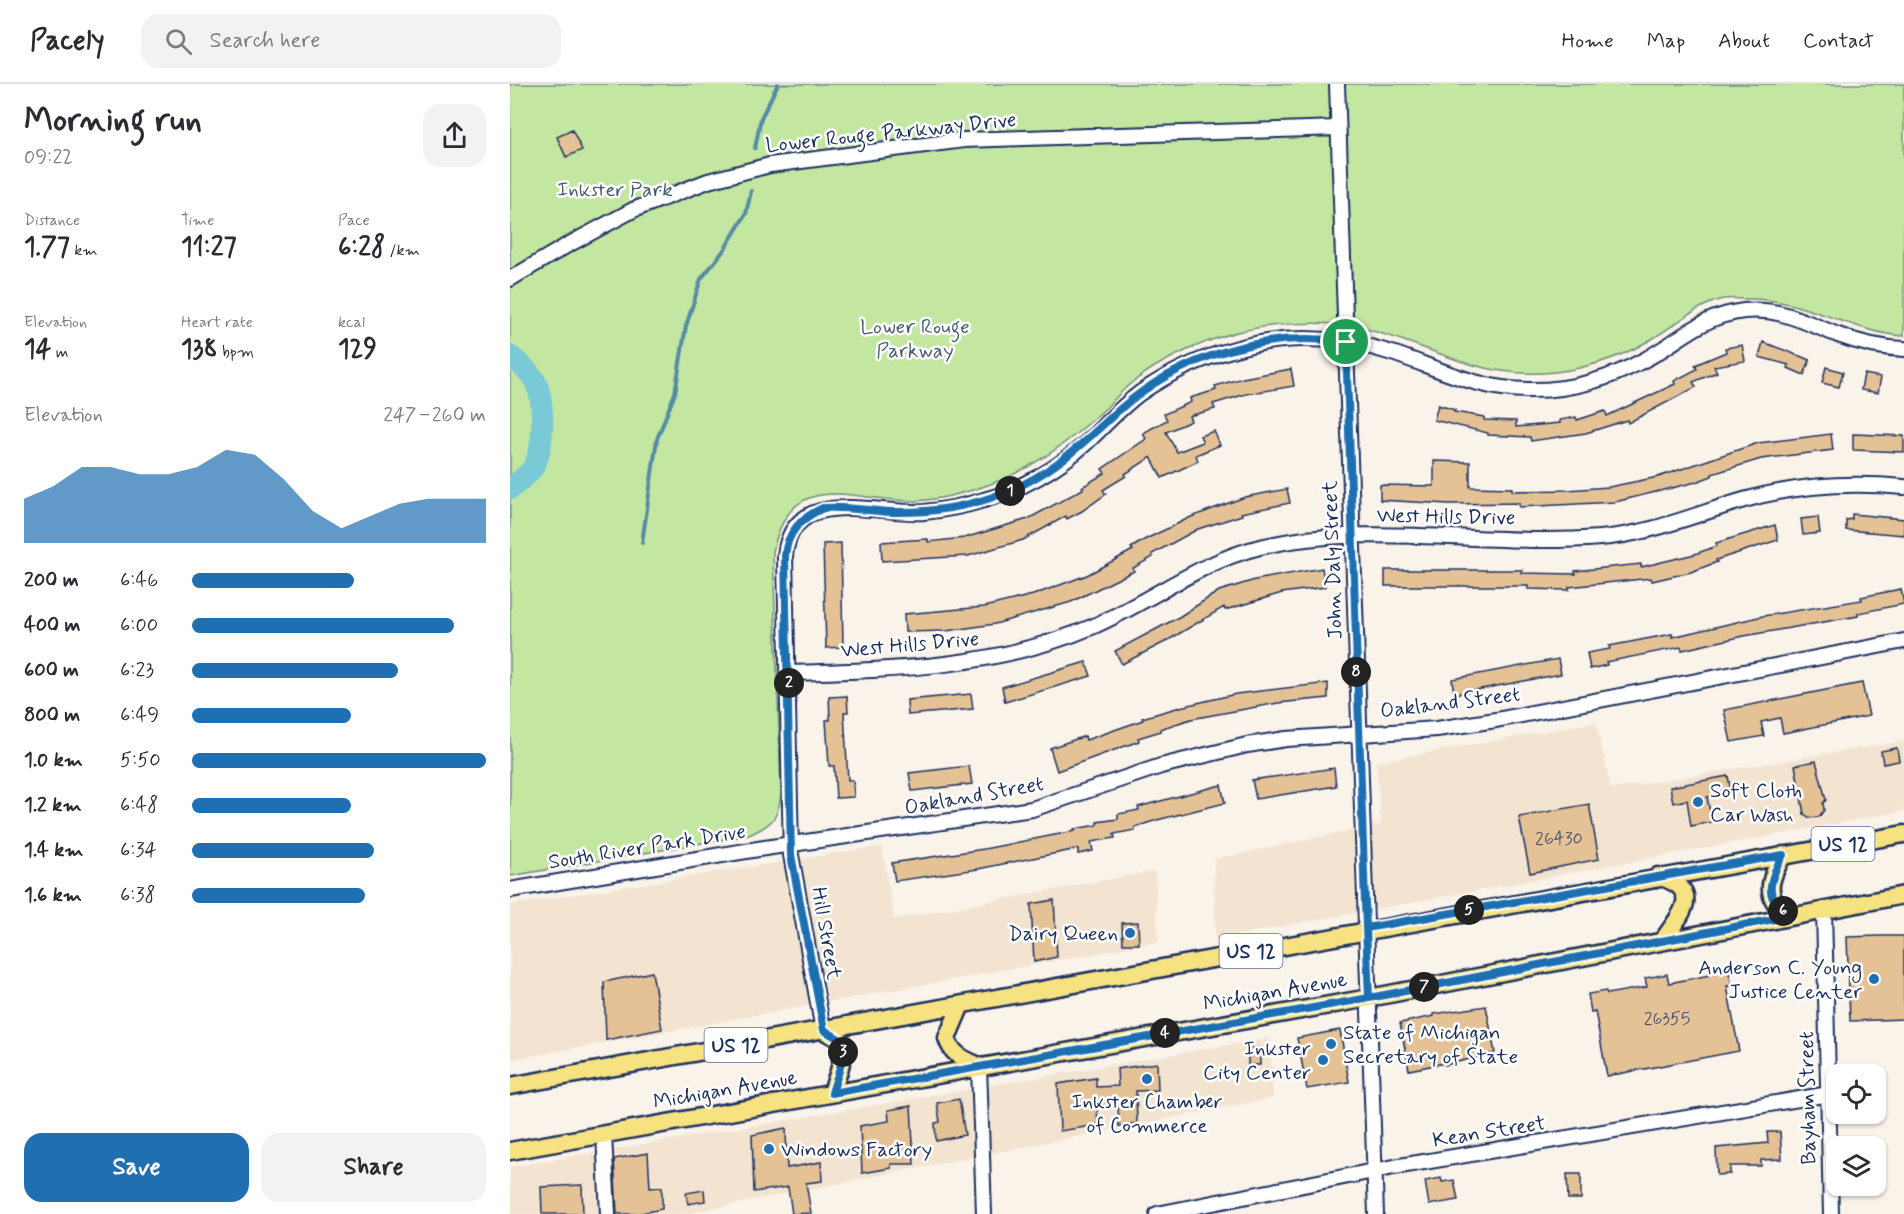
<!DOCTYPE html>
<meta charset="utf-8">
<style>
:root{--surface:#fff;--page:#f2f2f3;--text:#2b2b33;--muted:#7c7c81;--line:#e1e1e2;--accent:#1f6fb2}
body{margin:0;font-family:Mynerve,sans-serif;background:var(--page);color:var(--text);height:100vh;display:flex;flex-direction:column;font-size:22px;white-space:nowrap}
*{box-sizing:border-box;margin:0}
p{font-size:20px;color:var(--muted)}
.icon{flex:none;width:33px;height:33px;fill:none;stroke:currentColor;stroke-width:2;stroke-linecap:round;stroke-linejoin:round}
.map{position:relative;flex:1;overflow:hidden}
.side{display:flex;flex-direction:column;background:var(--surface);width:510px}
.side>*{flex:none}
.controls{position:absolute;left:1316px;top:980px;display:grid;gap:12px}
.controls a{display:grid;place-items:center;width:60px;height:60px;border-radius:12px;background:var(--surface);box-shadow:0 2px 4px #0004;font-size:30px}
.pin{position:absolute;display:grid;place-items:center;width:51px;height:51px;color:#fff;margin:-26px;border:3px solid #fff;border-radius:50%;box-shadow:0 2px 6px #0007}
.km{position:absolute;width:30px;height:30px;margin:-15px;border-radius:50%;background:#222;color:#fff;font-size:16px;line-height:30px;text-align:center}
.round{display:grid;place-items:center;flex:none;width:63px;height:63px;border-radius:18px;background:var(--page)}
.headline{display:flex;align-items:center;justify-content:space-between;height:102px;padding:0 24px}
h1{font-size:33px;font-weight:700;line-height:45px}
.figures{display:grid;grid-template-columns:repeat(3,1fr);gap:9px;height:102px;padding:6px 24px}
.figures div{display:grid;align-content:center}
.figures b{font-size:26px;font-weight:700}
.figures small{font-size:16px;font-weight:400}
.figures p{font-size:16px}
.chart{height:168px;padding:12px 24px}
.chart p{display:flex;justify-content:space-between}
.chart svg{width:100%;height:108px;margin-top:6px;fill:var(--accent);opacity:.7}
.primary-button{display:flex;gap:12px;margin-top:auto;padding:12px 24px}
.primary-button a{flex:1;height:69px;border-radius:18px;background:var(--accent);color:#fff;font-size:24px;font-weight:700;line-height:69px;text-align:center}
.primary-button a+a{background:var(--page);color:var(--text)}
ul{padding:0 24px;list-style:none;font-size:20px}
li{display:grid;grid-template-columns:96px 72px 1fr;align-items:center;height:45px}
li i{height:15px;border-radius:8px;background:var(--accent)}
header{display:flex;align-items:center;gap:36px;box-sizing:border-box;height:84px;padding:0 30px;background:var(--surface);border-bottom:2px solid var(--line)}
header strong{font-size:28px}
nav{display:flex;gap:33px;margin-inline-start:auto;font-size:21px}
.search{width:420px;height:54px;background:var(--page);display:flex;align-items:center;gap:15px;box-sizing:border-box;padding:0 21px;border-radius:18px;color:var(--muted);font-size:22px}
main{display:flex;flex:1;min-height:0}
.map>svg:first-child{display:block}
.built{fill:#f3e4d1}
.green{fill:#c3e7a0;stroke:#6f8b7f;stroke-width:1.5}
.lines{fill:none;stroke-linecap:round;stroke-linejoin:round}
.stream{stroke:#548ba6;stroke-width:4}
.river{stroke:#7ac9d6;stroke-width:22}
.building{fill:#e4c296;stroke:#1b2f5e;stroke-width:1.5}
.minor-casing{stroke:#1b2f5e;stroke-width:18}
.major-casing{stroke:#1b2f5e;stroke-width:21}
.minor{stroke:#fff;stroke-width:14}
.major{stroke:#f6e281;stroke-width:16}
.route-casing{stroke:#fff;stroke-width:12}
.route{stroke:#1f6fb2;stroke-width:8}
.poi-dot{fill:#1f6fb2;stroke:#fff;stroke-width:2}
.labels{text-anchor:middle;stroke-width:5;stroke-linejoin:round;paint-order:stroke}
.number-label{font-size:18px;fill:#4d546c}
.shield{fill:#fff;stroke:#5f6d8e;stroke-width:1.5}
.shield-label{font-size:20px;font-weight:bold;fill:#1b2f5e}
.street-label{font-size:21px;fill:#1b2f5e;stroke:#fff}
.park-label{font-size:21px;fill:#455d6e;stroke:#fff}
.poi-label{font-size:21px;fill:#1b2f5e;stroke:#fff;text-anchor:start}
</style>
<header>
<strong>Pacely</strong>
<div class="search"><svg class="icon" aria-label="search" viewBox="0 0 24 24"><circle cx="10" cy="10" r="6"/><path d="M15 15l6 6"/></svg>Search here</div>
<nav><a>Home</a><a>Map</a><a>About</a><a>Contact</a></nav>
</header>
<main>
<section class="side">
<div class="headline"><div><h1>Morning run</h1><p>09:22</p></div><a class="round"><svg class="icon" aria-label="share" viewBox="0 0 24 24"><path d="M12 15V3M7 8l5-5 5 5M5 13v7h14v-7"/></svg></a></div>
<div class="figures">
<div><p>Distance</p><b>1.77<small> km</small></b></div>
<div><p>Time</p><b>11:27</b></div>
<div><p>Pace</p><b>6:28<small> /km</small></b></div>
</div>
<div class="figures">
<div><p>Elevation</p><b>14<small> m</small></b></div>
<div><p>Heart rate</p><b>138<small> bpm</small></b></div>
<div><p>kcal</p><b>129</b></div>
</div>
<div class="chart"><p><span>Elevation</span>247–260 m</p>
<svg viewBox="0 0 160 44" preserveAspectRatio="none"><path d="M0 44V26L10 21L20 13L30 13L40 16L50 16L60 13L70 6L80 8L90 18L100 31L110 38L120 33L130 28L140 26L150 26L160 26V44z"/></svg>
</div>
<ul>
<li><b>200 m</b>6:46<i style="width:55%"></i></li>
<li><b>400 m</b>6:00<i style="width:89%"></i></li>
<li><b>600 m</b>6:23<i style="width:70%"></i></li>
<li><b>800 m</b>6:49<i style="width:54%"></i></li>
<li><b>1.0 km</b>5:50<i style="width:100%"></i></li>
<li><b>1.2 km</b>6:48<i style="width:54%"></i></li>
<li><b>1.4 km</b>6:34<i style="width:62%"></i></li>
<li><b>1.6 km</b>6:38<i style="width:59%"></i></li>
</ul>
<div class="primary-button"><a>Save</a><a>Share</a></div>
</section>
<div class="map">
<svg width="1394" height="1130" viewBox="0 0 1394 1130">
<rect width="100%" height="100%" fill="#faf3ea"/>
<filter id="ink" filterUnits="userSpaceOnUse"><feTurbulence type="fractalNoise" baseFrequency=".0167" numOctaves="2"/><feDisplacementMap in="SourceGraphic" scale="12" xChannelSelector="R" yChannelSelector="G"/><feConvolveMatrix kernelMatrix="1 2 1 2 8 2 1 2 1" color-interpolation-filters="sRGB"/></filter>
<g filter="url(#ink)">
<path class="built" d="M1086 638 1101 705 1394 657V727L705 855 704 775 871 740 866 678Z
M372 762 384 835 645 787 648 858 0 976V821Z
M760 954 763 1014 174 1130H0V1083Z"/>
<path class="green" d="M0 0H1394V252C1339 248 1294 214 1238 215 1230 215 1220 214 1213 215 1185 222 1166 241 1142 255 1099 281 1043 295 992 287 944 280 902 256 855 245 814 235 753 239 713 252 681 263 650 277 624 297 614 304 606 314 597 323 557 360 518 389 466 405 446 411 426 416 405 417 344 418 280 381 263 468L271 709C269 735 261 741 239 751L0 792Z"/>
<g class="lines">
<path class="stream" d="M245 64 251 34 268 0
M132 459 147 355 165 309 176 242 191 195 214 166 236 130 241 107"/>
<path class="river" d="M0 272C10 280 20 287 26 299 35 318 34 364 24 382 19 391 8 398 0 405"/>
</g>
<path class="building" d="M62 46 72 66 56 73 47 53Z
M1253 258 1300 276 1294 291 1278 284 1279 281 1249 273Z
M1232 261 1235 277 1204 282 1207 288 1183 298 1186 303 1118 339 1117 336 1076 349 1021 357 1020 353 978 351V349L924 336 928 321 945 326 944 328 974 333V336L1006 337V343L1050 339V336L1066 333 1067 336 1095 327 1097 332 1165 300 1164 297 1187 285 1185 281 1216 268 1215 264Z
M1316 283 1333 288 1329 303 1312 299Z
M781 285 784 302 736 310 703 320 705 325 679 332 681 337 656 348 667 368 693 358 690 352 704 347 710 361 686 371 688 377 652 394 641 373 615 390 616 392 593 406 596 410 572 427 557 435 556 432 513 456 458 472 372 477 371 458 418 455V458L454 454 518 435 573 405 572 403 595 389 592 385 636 355 633 349 657 336 654 330 681 318 680 314 706 306 705 302 733 294Z
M1354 290 1371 293 1368 309 1351 306Z
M1321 350 1323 366 1251 375 1202 390V392L1186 398 1105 418 1009 423V419L939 420 870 416V401L924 402V377L960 378V403L1002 404V407L1058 406 1099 403 1148 393 1248 359Z
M1343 350 1394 352V368L1343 366Z
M777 405 780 419 731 429 732 431 688 445 642 470 643 473 623 484 624 487 561 518 485 540 436 547 395 548 394 530 474 523 523 511 577 491 623 466 621 464 634 456 681 433 735 413Z
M1342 430 1394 435V451L1336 446V436L1342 435Z
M1308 433 1310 449 1293 451 1291 435Z
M1265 441 1268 456 1206 476 1207 478 1181 488 1142 497 1141 494 1059 503V506L1018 505V502H875V486H1012L1011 489 1066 490 1065 487 1131 480V483L1185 470 1207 462 1206 459Z
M331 459 333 563 316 564 313 460Z
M812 484 815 503 772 509 715 526 714 523 655 558 612 580 605 567 669 533 709 507 745 496Z
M1391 505 1394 520 1348 529V532L1234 552 1172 566 1171 563 1096 578 1097 581 1080 585 1077 569 1100 565 1099 562 1162 550V553L1253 532 1352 516 1351 513Z
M1048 575 1051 590 944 610 942 595Z
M576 578 581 592 495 618 492 603Z
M818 599V614L768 619 681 635 650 645 651 647 628 654 629 657 547 687 540 664 575 652 576 656 633 636 632 634 670 623 726 610Z
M1352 599 1359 632 1273 649 1270 634 1251 638 1254 652 1221 658 1214 626Z
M461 610 463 625 398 631 397 616Z
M337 612 338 628H334L338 696H343L344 713 326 714 324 682H319L316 636H320L319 613Z
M1387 664 1389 677 1373 680 1371 667Z
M1306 677 1316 716 1313 719 1314 726 1309 733 1300 734 1294 730 1285 681Z
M459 682 462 700 402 707 399 689Z
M824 684 826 702 746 715 742 696Z
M1218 692 1221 708 1197 713 1202 738 1181 742 1177 716 1163 719 1160 703Z
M711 701 715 719 647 736 625 743V746L604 750 605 754 581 758 583 767 568 770V765L468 785 385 797 382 779 474 765 565 747 564 745 587 741V738L608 735V730L629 726 628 723Z
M1079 720 1089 775 1020 789 1009 733Z
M544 816 547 873 524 878 521 820Z
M628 838 629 860H613L612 839Z
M1369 852H1394V935L1340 937 1337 853Z
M1218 884 1222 902H1217L1229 967 1097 992 1085 927 1081 928 1078 910 1096 907 1097 910 1137 903 1135 894 1157 890 1159 899 1200 891 1199 888Z
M142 888 152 945 96 956 94 898Z
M976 922 985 969 935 981V979L899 986 890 939 924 932 923 930Z
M830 946 839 998 797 1005 787 954Z
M738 964H750V981H738Z
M647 979 648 1006 626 1007 627 1039 609 1042 608 1021 587 1022 588 1041 550 1047 548 1000 586 994V1003L608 1002 607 985Z
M449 1015 455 1051 426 1057 425 1039 430 1038 427 1019Z
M401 1022 404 1080H381V1084L352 1089 350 1042 379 1037 378 1026Z
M276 1044 277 1084 311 1078 312 1097 296 1099 301 1129 282 1130 278 1103 244 1108 242 1051Z
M1257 1048H1270L1272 1075 1251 1076V1082H1220V1090L1207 1091 1206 1064 1258 1059Z
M138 1069 140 1104 152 1103V1125L126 1130H107L104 1075Z
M1057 1090H1071V1115H1058Z
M931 1094 932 1098 944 1096 948 1116 919 1121 915 1097Z
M72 1101 73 1130H32L31 1103Z
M194 1106 195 1117 178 1120 176 1109Z"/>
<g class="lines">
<g class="minor-casing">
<path id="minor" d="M827 0 866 1130
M0 195 56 162 123 126 198 97 260 81 454 56 828 44
M279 589C383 586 486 584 584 542 641 517 689 478 750 463 861 437 977 463 1090 454 1141 450 1186 430 1234 416 1286 401 1340 398 1394 403
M0 806 248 765 522 725 651 682 737 661 776 655 927 645 986 636 1394 557
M1314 825 1321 1130
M313 946 281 771 275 472C282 400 367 431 414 428 434 426 455 422 474 416 511 406 548 384 576 359 594 342 610 324 630 309 659 289 691 274 725 265 777 250 831 253 882 269 928 284 969 306 1018 306 1059 307 1100 295 1136 275 1171 256 1191 232 1234 227 1270 223 1296 239 1328 251 1349 259 1372 264 1394 265
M469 982 474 1130
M94 1050 98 1130
M647 1130 884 1083 1319 1010"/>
</g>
<g class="major-casing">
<path id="major" d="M1273 771C1259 796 1252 814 1280 832
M1148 792C1195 806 1171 830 1153 856
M451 921 437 954C442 971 453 975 469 982
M313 946 329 955C336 977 328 987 322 1009
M0 1002C465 919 929 831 1394 750
M0 1067 859 914 1394 811"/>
</g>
<use href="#minor" class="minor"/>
<use href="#major" class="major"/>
</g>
</g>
<g class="lines" filter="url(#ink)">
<g class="route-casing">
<path id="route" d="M836 258C755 246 670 272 609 326 573 359 542 390 496 408 460 423 420 429 381 428 358 427 335 422 313 424 291 434 277 448 275 472L281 771 314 946 329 955C336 977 328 987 322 1009L859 914 856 844 1273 771C1259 796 1252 814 1280 832L859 914 855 819C848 632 842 445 836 258"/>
</g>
<use href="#route" class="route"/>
</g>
<g class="poi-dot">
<circle cx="1188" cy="718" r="6"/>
<circle cx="620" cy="849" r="6"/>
<circle cx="1364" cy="895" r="6"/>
<circle cx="821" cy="960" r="6"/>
<circle cx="813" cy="976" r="6"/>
<circle cx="637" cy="995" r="6"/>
<circle cx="259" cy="1065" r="6"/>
</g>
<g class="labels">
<g class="number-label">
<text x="1049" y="760">26430</text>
<text x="1157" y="940">26355</text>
</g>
<g class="shield">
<rect x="1301.5" y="743" width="63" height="34" rx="4.5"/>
<rect x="709.5" y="850" width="63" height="34" rx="4.5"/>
<rect x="194.5" y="944" width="63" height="34" rx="4.5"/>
</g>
<g class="shield-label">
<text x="1333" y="767">US 12</text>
<text x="741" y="874">US 12</text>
<text x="226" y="968">US 12</text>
</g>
<g class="street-label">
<text transform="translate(381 48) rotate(-6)" y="7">Lower Rouge Parkway Drive</text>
<text transform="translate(936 432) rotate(1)" y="7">West Hills Drive</text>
<text transform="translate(822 476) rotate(-92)" y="7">John Daly Street</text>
<text transform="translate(400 560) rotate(-5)" y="7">West Hills Drive</text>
<text transform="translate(940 618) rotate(-7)" y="7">Oakland Street</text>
<text transform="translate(464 711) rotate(-10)" y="7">Oakland Street</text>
<text transform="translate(137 762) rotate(-9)" y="7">South River Park Drive</text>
<text transform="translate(317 849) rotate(80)" y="7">Hill Street</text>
<text transform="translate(765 907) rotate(-10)" y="7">Michigan Avenue</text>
<text transform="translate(215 1005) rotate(-10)" y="7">Michigan Avenue</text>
<text transform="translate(1297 1014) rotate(-91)" y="7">Bayham Street</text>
<text transform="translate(979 1047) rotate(-9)" y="7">Kean Street</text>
</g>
<g class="park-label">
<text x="105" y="112">Inkster Park</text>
<text x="405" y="249">Lower Rouge<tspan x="405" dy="24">Parkway</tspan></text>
</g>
<g class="poi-label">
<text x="1200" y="713">Soft Cloth<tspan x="1200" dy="24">Car Wash</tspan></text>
<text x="608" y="856" text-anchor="end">Dairy Queen</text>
<text x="1352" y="890" text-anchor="end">Anderson C. Young<tspan x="1352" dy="24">Justice Center</tspan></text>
<text x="833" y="955">State of Michigan<tspan x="833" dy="24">Secretary of State</tspan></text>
<text x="801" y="971" text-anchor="end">Inkster<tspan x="801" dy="24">City Center</tspan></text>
<text x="637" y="1024" text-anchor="middle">Inkster Chamber<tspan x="637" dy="24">of Commerce</tspan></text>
<text x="271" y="1072">Windows Factory</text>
</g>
</g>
</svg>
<div class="controls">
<a><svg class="icon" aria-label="locate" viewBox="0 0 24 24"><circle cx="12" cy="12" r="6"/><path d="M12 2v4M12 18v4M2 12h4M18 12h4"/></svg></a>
<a><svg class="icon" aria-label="layers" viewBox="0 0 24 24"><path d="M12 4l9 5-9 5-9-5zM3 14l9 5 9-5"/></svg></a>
</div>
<div class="pin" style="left:836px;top:258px;background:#1e9e55"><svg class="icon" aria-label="arrive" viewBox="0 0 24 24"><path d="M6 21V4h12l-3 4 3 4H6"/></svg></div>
<b class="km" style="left:500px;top:407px">1</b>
<b class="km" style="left:279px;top:599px">2</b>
<b class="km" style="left:333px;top:968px">3</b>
<b class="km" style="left:655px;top:949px">4</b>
<b class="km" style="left:959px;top:826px">5</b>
<b class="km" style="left:1273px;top:827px">6</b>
<b class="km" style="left:914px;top:903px">7</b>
<b class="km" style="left:846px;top:588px">8</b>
</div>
</main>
